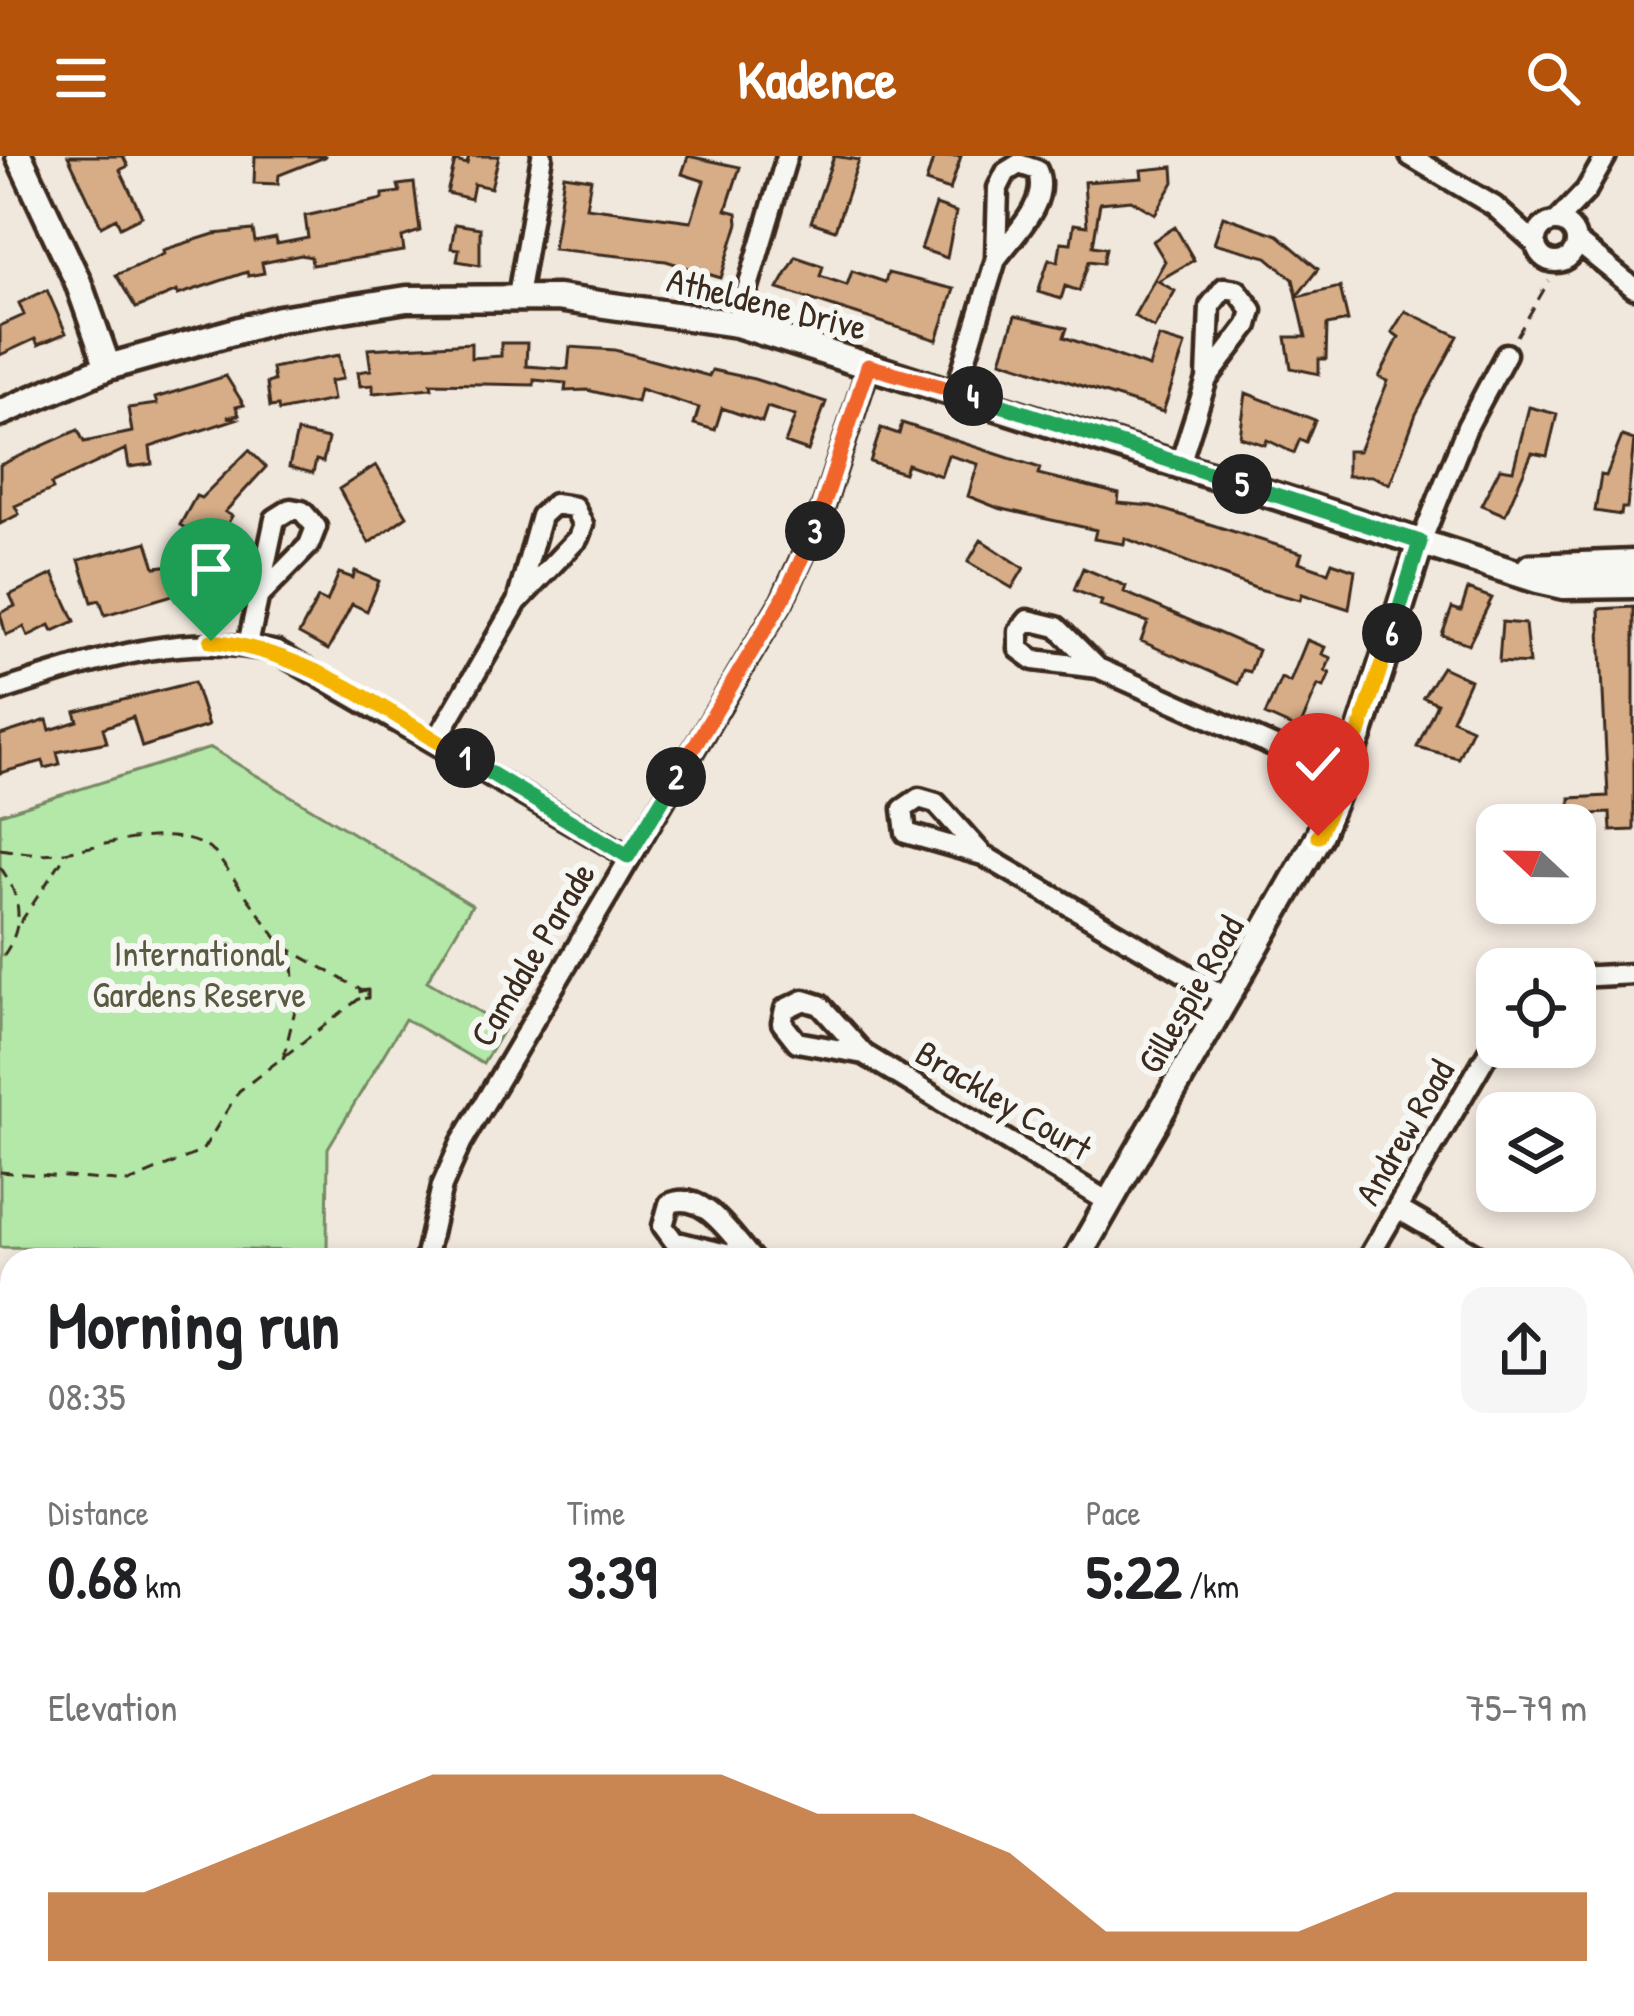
<!DOCTYPE html>
<meta charset="utf-8">
<style>
:root{--surface:#fff;--page:#f6f6f6;--text:#202124;--muted:#757577;--accent:#b45309}
body{margin:0;font-family:"Patrick Hand",sans-serif;background:var(--page);color:var(--text);height:100vh;display:flex;flex-direction:column;font-size:45px;white-space:nowrap}
*{box-sizing:border-box;margin:0}
p{font-size:39px;color:var(--muted)}
.icon{flex:none;width:66px;height:66px;fill:none;stroke:currentColor;stroke-width:2;stroke-linecap:round;stroke-linejoin:round}
.map{position:relative;flex:1;overflow:hidden}
.details{position:absolute;left:0px;top:1092px;width:1635px;height:768px;display:flex;flex-direction:column;background:var(--surface);border-radius:36px 36px 0 0;box-shadow:0 6px 18px #0003}
.details>*{flex:none}
.needle{width:78px;rotate:292deg}
.tools{position:absolute;left:1476px;top:648px;display:grid;gap:24px}
.tools a{display:grid;place-items:center;width:120px;height:120px;border-radius:24px;background:var(--surface);box-shadow:0 6px 18px #0003;font-size:60px}
.pin{position:absolute;display:grid;place-items:center;width:102px;height:102px;color:#fff;margin:-123px -51px;border-radius:50% 50% 50% 0;rotate:-45deg;box-shadow:0 0 12px #0007}
.pin .icon{rotate:45deg}
.km{position:absolute;width:60px;height:60px;margin:-30px;border-radius:50%;background:#222;color:#fff;font-size:33px;line-height:60px;text-align:center}
.round{display:grid;place-items:center;flex:none;width:126px;height:126px;border-radius:24px;background:var(--page)}
.headline{display:flex;align-items:center;justify-content:space-between;height:204px;padding:0 48px}
h1{font-size:66px;font-weight:700;line-height:90px}
.metrics{display:grid;grid-template-columns:repeat(3,1fr);gap:18px;height:204px;padding:12px 48px}
.metrics div{display:grid;align-content:center}
.metrics b{font-size:60px;font-weight:700}
.metrics small{font-size:33px;font-weight:400}
.metrics p{font-size:33px}
.chart{height:336px;padding:24px 48px}
.chart p{display:flex;justify-content:space-between}
.chart svg{width:100%;height:216px;margin-top:12px;fill:var(--accent);opacity:.7}
header{display:flex;justify-content:space-between;align-items:center;height:156px;padding:0 48px;background:var(--accent);color:#fff;font-size:54px;font-weight:700}
.map>svg:first-child{display:block}
.green{fill:#b3e8a9;stroke:#778964;stroke-width:3}
.building{fill:#d7ad88;stroke:#3b2a1e;stroke-width:3}
.lines{fill:none;stroke-linecap:round;stroke-linejoin:round}
.minor-casing{stroke:#3b2a1e;stroke-width:27}
.tertiary-casing{stroke:#3b2a1e;stroke-width:33}
.path{stroke:#3b2a1e;stroke-width:3;stroke-dasharray:12 9;stroke-linecap:butt}
.minor{stroke:#f6f6f2;stroke-width:18}
.tertiary{stroke:#f6f6f2;stroke-width:24}
.split-1-casing{stroke:#fff;stroke-width:24}
.split-2-casing{stroke:#fff;stroke-width:24}
.split-3-casing{stroke:#fff;stroke-width:24}
.split-4-casing{stroke:#fff;stroke-width:24}
.split-5-casing{stroke:#fff;stroke-width:24}
.split-6-casing{stroke:#fff;stroke-width:24}
.split-7-casing{stroke:#fff;stroke-width:24}
.split-1{stroke:#f5b400;stroke-width:15}
.split-2{stroke:#22a559;stroke-width:15}
.split-3{stroke:#f0652b;stroke-width:15}
.split-4{stroke:#f0652b;stroke-width:15}
.split-5{stroke:#22a559;stroke-width:15}
.split-6{stroke:#22a559;stroke-width:15}
.split-7{stroke:#f5b400;stroke-width:15}
.labels{text-anchor:middle;stroke-width:12;stroke-linejoin:round;paint-order:stroke}
.street-label{font-size:36px;fill:#3b2a1e;stroke:#f6f6f2}
.park-label{font-size:36px;fill:#595a41;stroke:#f6f6f2}
</style>
<header><svg class="icon" aria-label="menu" viewBox="0 0 24 24"><path d="M4 6h16M4 12h16M4 18h16"/></svg>Kadence<svg class="icon" aria-label="search" viewBox="0 0 24 24"><circle cx="10" cy="10" r="6"/><path d="M15 15l6 6"/></svg></header>
<div class="map">
<svg width="1634" height="1860" viewBox="0 0 1634 1860">
<rect width="100%" height="100%" fill="#f0e7dd"/>
<filter id="ink" filterUnits="userSpaceOnUse"><feTurbulence type="fractalNoise" baseFrequency=".00833" numOctaves="2"/><feDisplacementMap in="SourceGraphic" scale="24" xChannelSelector="R" yChannelSelector="G"/><feConvolveMatrix kernelMatrix="1 2 1 2 8 2 1 2 1" color-interpolation-filters="sRGB"/></filter>
<g filter="url(#ink)">
<path class="green" d="M211 592 472 749 427 825 505 871 483 908 405 863 328 992 327 1095 0 1091V658Z"/>
<path class="building" d="M68 0H123L128 10 120 14 142 60 120 71 116 62 101 70Z
M255 0H325V1L279 19 278 28 254 27Z
M469 0H499L491 32 474 28 471 43 447 37 455 5 467 8Z
M688 0 740 11 726 54 737 57 738 67 721 122 666 105 553 93 564 19 591 23 586 51 691 65 704 25 682 18Z
M834 0 859 4 835 74 811 66Z
M934 0H961L950 34 926 26Z
M1173 11 1174 26 1155 58 1131 44 1100 47 1093 90 1106 92 1103 107 1089 105 1079 135 1065 130 1061 143 1038 136 1049 103 1058 106 1061 86 1071 87 1074 68 1087 70 1084 26 1142 22 1141 14Z
M414 27 420 75 402 81 404 95 312 109 311 101 301 99 262 107 264 117 248 120 247 116 178 139 177 135 136 152 116 119 164 98 163 94 214 78 253 74 255 86 276 82 277 88 308 82 305 60 383 43V38L400 36 398 29Z
M936 49 956 56 947 102 921 93Z
M1223 60 1278 79 1318 113 1297 140 1293 123 1267 101 1214 87Z
M455 68 480 72V109L457 105 459 93 451 92Z
M1175 71 1194 104 1158 125 1175 135 1154 172 1134 160 1165 105 1153 85Z
M796 101 823 110 820 120 847 129 852 115 885 126 888 117 954 133 937 184 778 133Z
M1340 131 1348 165 1327 169 1326 203H1319V218L1291 212 1286 181H1306L1297 141Z
M47 134 66 177 38 189 35 183 0 199V170L24 159 19 147Z
M1405 155 1458 180 1416 258 1390 328 1372 320H1347V295H1359L1388 225 1379 221 1399 181 1392 176Z
M1015 160 1067 172 1064 181 1149 211 1159 181 1185 189 1163 256 1001 204Z
M471 187V202L501 200V187H527L526 210 568 213 570 191 615 194 709 220 712 214 754 223 826 246 808 295 785 287 795 260 767 251 762 266 722 252 715 274 694 268 699 252 640 233 637 246 587 234 565 235 566 227 534 224V229L431 227 432 232 373 237V229L360 230 358 216 371 214 368 193Z
M339 199 343 223 330 225 333 244 279 255 278 250 270 251 267 227 274 225 272 212Z
M226 220 244 249 236 251 239 259 227 261 236 263 150 291 152 308 129 311 126 293 51 328 53 333 15 350 19 358 0 368V309L78 274 84 286 132 276 128 252 157 248 155 242Z
M1246 237 1315 264 1306 286 1300 283 1294 297 1267 284 1265 289 1240 281Z
M1529 251 1557 258 1547 300 1532 297 1505 359 1481 349 1500 312 1513 314Z
M902 267 1040 312 1038 318 1119 338 1118 347 1152 350 1302 397 1299 406 1328 416 1332 406 1355 414 1349 453 1302 438 1300 444 1255 432 1125 382 1124 388 1094 383 1096 374 998 352 968 340 978 308 948 299 941 320 907 308 904 317 870 306 881 272 899 278Z
M297 276 328 283 323 306 316 304 313 317 289 311Z
M1622 280 1634 284 1627 352H1622L1621 359 1595 355 1601 319 1606 320Z
M249 294 266 311 225 356 232 360 215 389 180 369 196 340 201 342Z
M376 309 407 360 369 387 339 333Z
M981 384 1024 412 1012 432 968 406Z
M147 386 155 411 231 402 228 452 211 449 214 439 176 444V438L105 459 100 444 92 446 79 404Z
M1083 412 1126 430 1124 436 1258 494 1250 516 1243 514 1238 528 1141 485 1148 466 1100 450 1102 445 1074 434Z
M355 415 379 425 367 455 352 448 328 494 299 478 318 442 327 446 339 417 353 422Z
M53 418 75 465 53 475 50 469 28 480 24 471 6 479 0 457 15 450 10 439Z
M1468 433 1492 442 1469 488 1442 479 1452 452 1461 455Z
M1634 451V674L1611 675 1610 657 1571 659 1570 642 1608 640 1599 453Z
M1502 466 1525 468 1529 508 1499 506Z
M1307 484 1325 491 1322 498 1331 502 1325 515 1330 517 1324 531 1318 529 1299 574 1265 559 1281 522 1290 526Z
M1442 511 1470 524 1452 563 1472 572 1458 602 1417 591 1437 547 1423 541Z
M194 526 208 570 142 591 133 561 103 572 107 586 57 596 60 608 45 612 43 605 0 617V579L47 564 50 574 78 565 75 556Z"/>
<g class="lines">
<g class="minor-casing">
<path id="minor" d="M1410 0 1494 50 1536 88
M1556 66 1586 35 1606 0
M1536 86a20 20 0 1 1 40 0a20 20 0 1 1-40 0Z
M1576 85 1634 132
M518 140 542 0
M737 168 787 0
M956 234 996 103 998 32 1006 16 1019 8 1037 14C1051 46 1014 78 996 103
M1180 308 1207 223 1210 150 1224 132 1237 134 1252 154 1248 169 1207 223
M1421 386 1467 271 1506 198
M248 489 275 363 291 353 302 355 316 371 309 389 260 439
M1098 512 1057 471 1028 464 1019 475V493L1034 504 1098 512 1344 622
M0 535C93 506 179 473 277 496L628 700
M436 585 517 446 578 382 583 369 574 351 554 348 541 360 517 446
M983 699 906 677 903 653 919 642 936 647 983 699 1229 843
M1575 821 1634 818
M864 898 797 886 782 867 785 853 804 844 820 849 864 898 1110 1047
M1398 1053 1486 1104
M425 1104 442 1030 461 987 782 445 818 367 869 210
M750 1104 674 1085 663 1070 669 1048C703 1032 732 1081 753 1104
M1367 1104 1497 881
M1623 1183 1634 1189
M0 1216 12 1215
M0 1446 12 1443
M0 1484 12 1486
M1623 1491 1634 1497
M0 1715 12 1723
M1623 1842 1634 1852
M125 1848 136 1860
M1033 1848 1054 1860
M355 1860 362 1848
M919 1860 926 1848
M1228 1860 1235 1848"/>
</g>
<g class="tertiary-casing">
<path id="tertiary" d="M19 0 78 126 108 211
M0 257 108 211 279 163 407 143 557 142 737 168 1538 424 1564 430 1634 429
M1530 411 1634 407
M1076 1104 1319 680 1359 580 1421 386
M629 1860 637 1848"/>
</g>
<path class="path" d="M1517 180 1549 125
M0 693C19 696 38 699 57 697 102 692 175 663 215 697L282 789 361 834
M0 711C23 742 25 773 0 804
M20 767 68 695
M368 834V842L361 843 360 835Z
M283 903 296 850 292 795
M0 1016 129 1026 202 995 239 935 360 842"/>
<use href="#minor" class="minor"/>
<use href="#tertiary" class="tertiary"/>
</g>
</g>
<g class="lines" filter="url(#ink)">
<g class="split-1-casing">
<path id="split-1" d="M211 485C307 495 384 554 465 602"/>
</g>
<g class="split-2-casing">
<path id="split-2" d="M465 602 628 700 676 621"/>
</g>
<g class="split-3-casing">
<path id="split-3" d="M676 621 782 445 815 375"/>
</g>
<g class="split-4-casing">
<path id="split-4" d="M815 375 868 210 973 240"/>
</g>
<g class="split-5-casing">
<path id="split-5" d="M973 240 1242 328"/>
</g>
<g class="split-6-casing">
<path id="split-6" d="M1242 328 1420 386 1392 477"/>
</g>
<g class="split-7-casing">
<path id="split-7" d="M1318 680 1344 622 1392 477"/>
</g>
<use href="#split-1" class="split-1"/>
<use href="#split-2" class="split-2"/>
<use href="#split-3" class="split-3"/>
<use href="#split-4" class="split-4"/>
<use href="#split-5" class="split-5"/>
<use href="#split-6" class="split-6"/>
<use href="#split-7" class="split-7"/>
</g>
<g class="labels">
<g class="street-label">
<text transform="translate(767 147) rotate(14)" y="13">Atheldene Drive</text>
<text transform="translate(532 798) rotate(-59)" y="13">Camdale Parade</text>
<text transform="translate(1190 838) rotate(-60)" y="13">Gillespie Road</text>
<text transform="translate(1004 944) rotate(31)" y="13">Brackley Court</text>
<text transform="translate(1404 976) rotate(-60)" y="13">Andrew Road</text>
</g>
<g class="park-label">
<text x="199" y="810">International<tspan x="199" dy="41">Gardens Reserve</tspan></text>
</g>
</g>
</svg>
<div class="tools">
<a><svg class="needle" viewBox="-14 -14 28 28"><path d="M0-13l5 13h-10z" fill="#e53935"/><path d="M0 13l5-13h-10z" fill="#757577"/></svg></a>
<a><svg class="icon" aria-label="locate" viewBox="0 0 24 24"><circle cx="12" cy="12" r="6"/><path d="M12 2v4M12 18v4M2 12h4M18 12h4"/></svg></a>
<a><svg class="icon" aria-label="layers" viewBox="0 0 24 24"><path d="M12 4l9 5-9 5-9-5zM3 14l9 5 9-5"/></svg></a>
</div>
<div class="pin" style="left:211px;top:485px;background:#1e9e55"><svg class="icon" aria-label="arrive" viewBox="0 0 24 24"><path d="M6 21V4h12l-3 4 3 4H6"/></svg></div>
<div class="pin" style="left:1318px;top:680px;background:#d93025"><svg class="icon" aria-label="check" viewBox="0 0 24 24"><path d="M5 12l5 5 9-10"/></svg></div>
<b class="km" style="left:465px;top:602px">1</b>
<b class="km" style="left:676px;top:621px">2</b>
<b class="km" style="left:815px;top:375px">3</b>
<b class="km" style="left:973px;top:240px">4</b>
<b class="km" style="left:1242px;top:328px">5</b>
<b class="km" style="left:1392px;top:477px">6</b>
<section class="details">
<div class="headline"><div><h1>Morning run</h1><p>08:35</p></div><a class="round"><svg class="icon" aria-label="share" viewBox="0 0 24 24"><path d="M12 15V3M7 8l5-5 5 5M5 13v7h14v-7"/></svg></a></div>
<div class="metrics">
<div><p>Distance</p><b>0.68<small> km</small></b></div>
<div><p>Time</p><b>3:39</b></div>
<div><p>Pace</p><b>5:22<small> /km</small></b></div>
</div>
<div class="chart"><p><span>Elevation</span>75–79 m</p>
<svg viewBox="0 0 160 44" preserveAspectRatio="none"><path d="M0 44V30L10 30L20 22L30 14L40 6L50 6L60 6L70 6L80 14L90 14L100 22L110 38L120 38L130 38L140 30L150 30L160 30V44z"/></svg>
</div>
</section>
</div>
